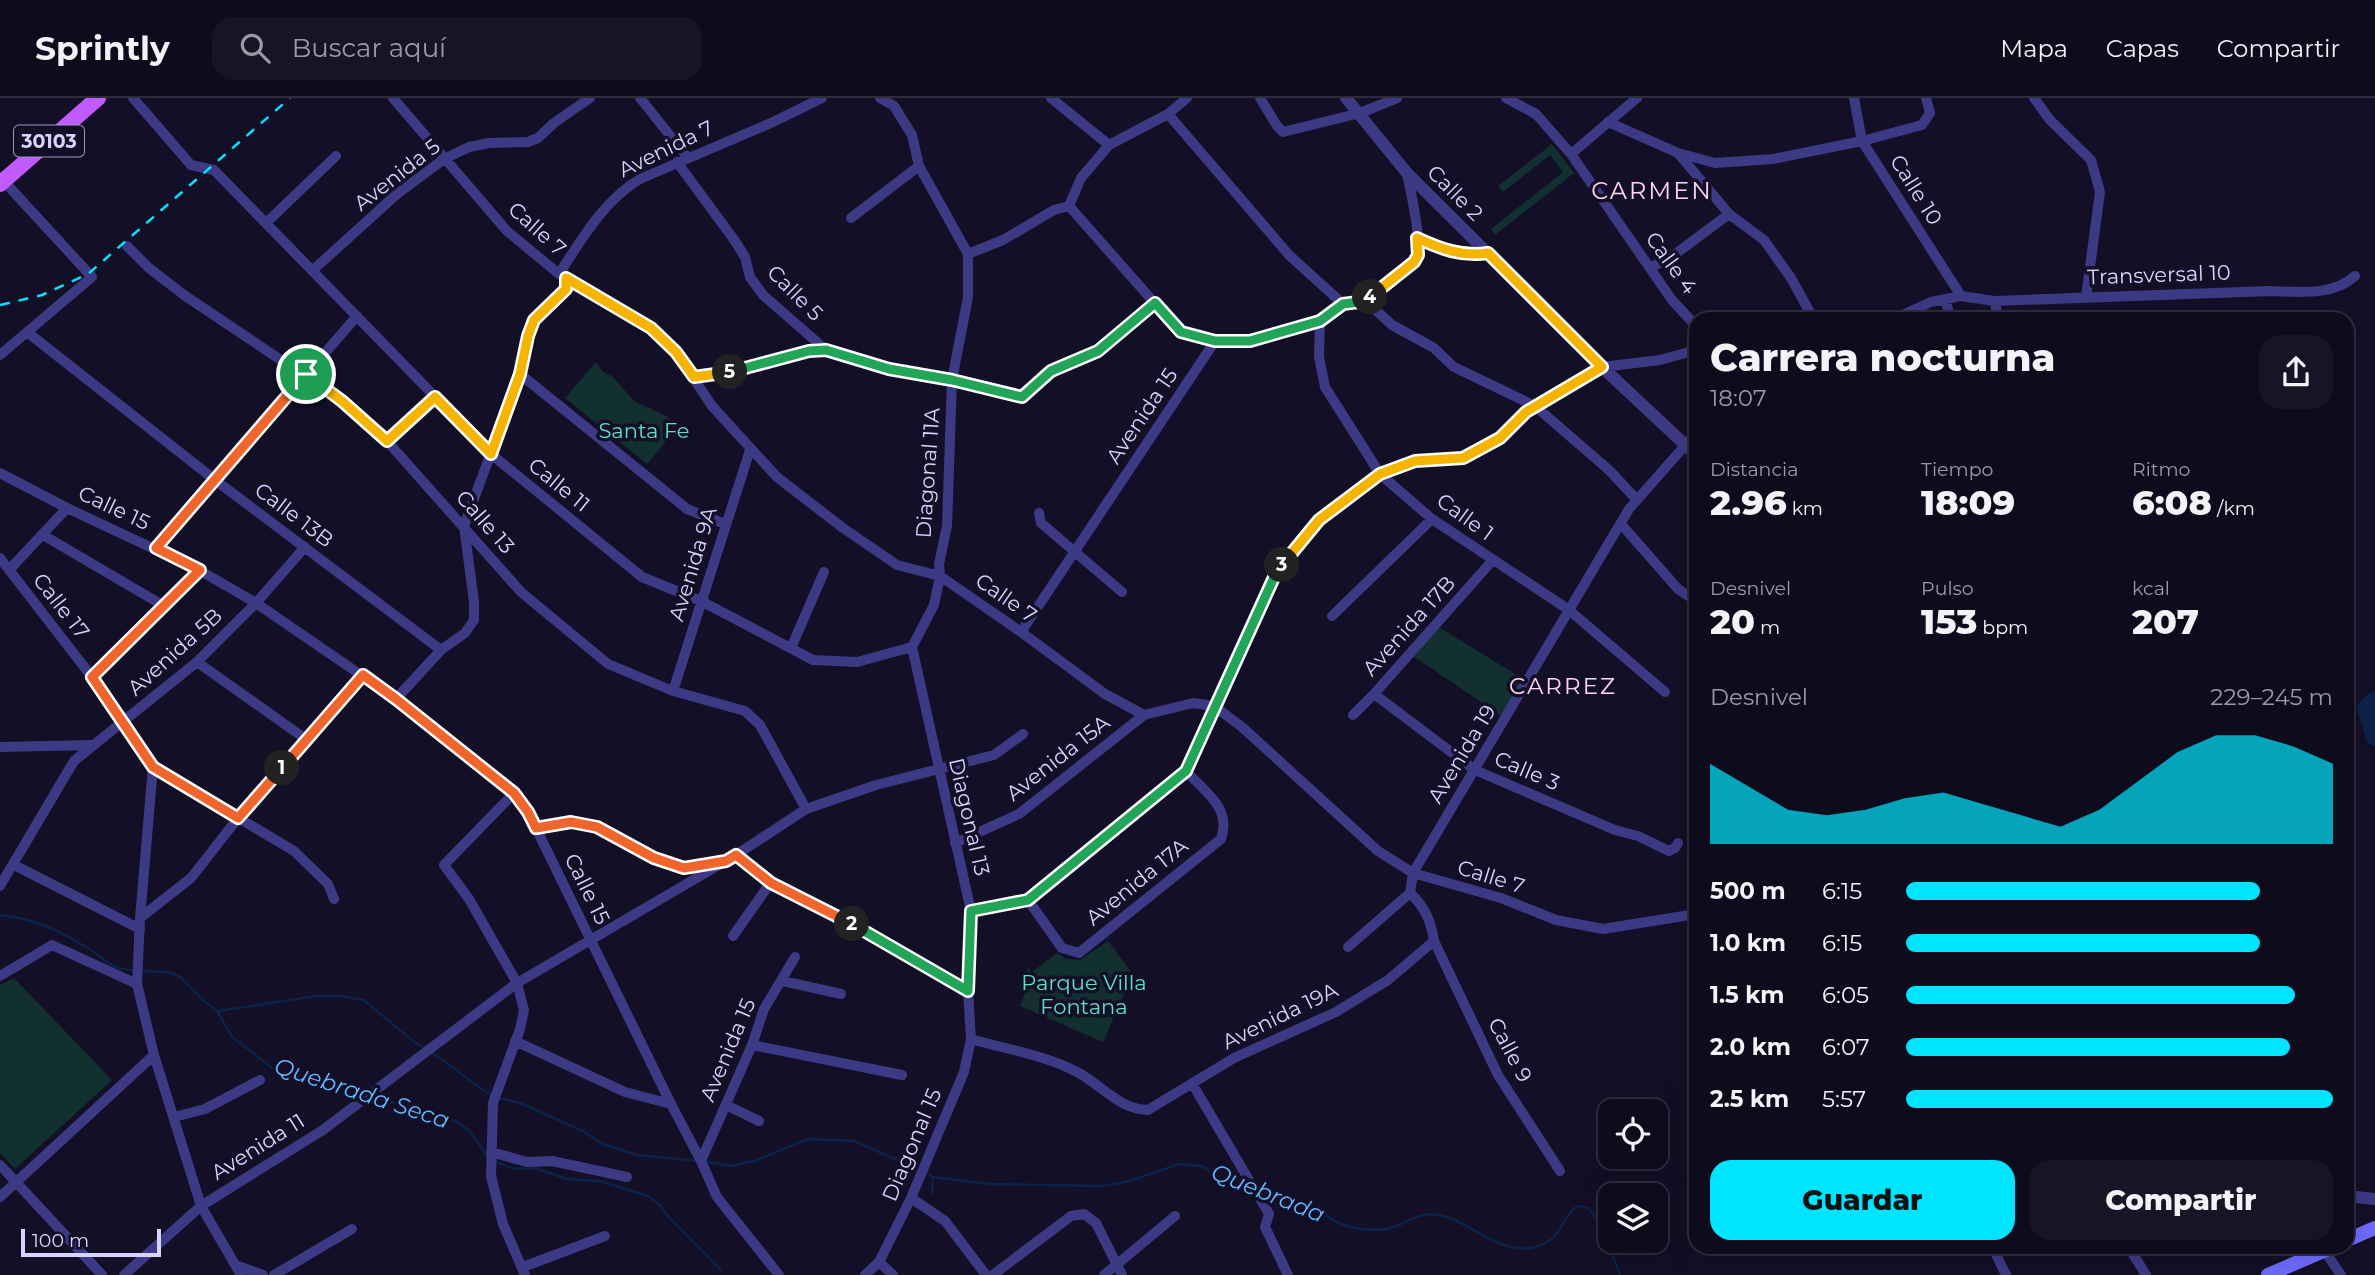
<!DOCTYPE html>
<html lang="es">
<meta charset="utf-8">
<style>
:root{--surface:#0e0b1c;--page:#171425;--text:#f1f3f6;--muted:#9b9ba3;--line:#2e2b3b;--accent:#00e5ff}
body{margin:0;font-family:Montserrat,sans-serif;background:var(--page);color:var(--text);height:100vh;display:flex;flex-direction:column;font-size:26px;white-space:nowrap}
*{box-sizing:border-box;margin:0}
p{font-size:23px;color:var(--muted)}
.icon{flex:none;width:38px;height:38px;fill:none;stroke:currentColor;stroke-width:2;stroke-linecap:round;stroke-linejoin:round}
.map{position:relative;flex:1;overflow:hidden}
.sheet{position:absolute;left:1689px;top:214px;width:665px;height:942px;display:flex;flex-direction:column;background:var(--surface);border-radius:21px;box-shadow:0 7px 28px #0002,0 0 0 2px var(--line)}
.sheet>*{flex:none}
.buttons{position:absolute;left:1598px;top:1001px;display:grid;gap:14px}
.buttons a{display:grid;place-items:center;width:70px;height:70px;border-radius:14px;background:var(--surface);box-shadow:0 7px 28px #0002,0 0 0 2px var(--line);font-size:35px}
.scale{position:absolute;left:21px;bottom:18px;width:140px;box-sizing:border-box;padding-left:7px;border:4px solid #d9d4ff;border-top:0;font-size:19px;line-height:24px;white-space:nowrap;color:#d9d4ff;-webkit-text-stroke:5px #130f26;paint-order:stroke}
.pin{position:absolute;display:grid;place-items:center;width:60px;height:60px;color:#fff;margin:-30px;border:4px solid #fff;border-radius:50%;box-shadow:0 2px 7px #0007}
.km{position:absolute;width:35px;height:35px;margin:-18px;border-radius:50%;background:#222;color:#fff;font-size:19px;line-height:35px;text-align:center}
.round{display:grid;place-items:center;flex:none;width:74px;height:74px;border-radius:21px;background:var(--page)}
.overview{display:flex;align-items:center;justify-content:space-between;height:119px;padding:0 21px}
h1{font-size:38px;font-weight:800;line-height:52px}
.metrics{display:grid;grid-template-columns:repeat(3,1fr);gap:10px;height:119px;padding:7px 21px}
.metrics div{display:grid;align-content:center}
.metrics b{font-size:35px;font-weight:800}
.metrics small{font-size:19px;font-weight:400}
.metrics p{font-size:19px}
.chart{height:196px;padding:14px 21px}
.chart p{display:flex;justify-content:space-between}
.chart svg{width:100%;height:126px;margin-top:7px;fill:var(--accent);opacity:.7}
.cta{display:flex;gap:14px;margin-top:auto;padding:14px 21px}
.cta a{flex:1;height:80px;border-radius:21px;background:var(--accent);color:#111;font-size:28px;font-weight:800;line-height:80px;text-align:center}
.cta a+a{background:var(--page);color:var(--text)}
ul{padding:0 21px;list-style:none;font-size:23px}
li{display:grid;grid-template-columns:112px 84px 1fr;align-items:center;height:52px}
li i{height:18px;border-radius:9px;background:var(--accent)}
header{display:flex;align-items:center;gap:42px;box-sizing:border-box;height:98px;padding:0 35px;background:var(--surface);border-bottom:2px solid var(--line)}
header strong{font-size:33px}
nav{display:flex;gap:38px;margin-inline-start:auto;font-size:24px}
.search{width:490px;height:63px;background:var(--page);display:flex;align-items:center;gap:18px;box-sizing:border-box;padding:0 24px;border-radius:21px;color:var(--muted);font-size:26px}
.map>svg:first-child{display:block}
.green{fill:#12302f}
.lines{fill:none;stroke-linecap:round;stroke-linejoin:round}
.stream{stroke:#0c2248;stroke-width:2.5}
.river{stroke:#0c2248;stroke-width:18}
.minor{stroke:#3d3a85;stroke-width:10}
.tertiary{stroke:#3d3a85;stroke-width:12}
.secondary{stroke:#6f6bff;stroke-width:14}
.primary{stroke:#c25bff;stroke-width:16}
.rail{stroke:#00e5ff;stroke-width:2.5;stroke-dasharray:10 9;stroke-linecap:butt}
.split-1-casing{stroke:#fff;stroke-width:14}
.split-2-casing{stroke:#fff;stroke-width:14}
.split-3-casing{stroke:#fff;stroke-width:14}
.split-4-casing{stroke:#fff;stroke-width:14}
.split-5-casing{stroke:#fff;stroke-width:14}
.split-6-casing{stroke:#fff;stroke-width:14}
.split-1{stroke:#f0652b;stroke-width:9}
.split-2{stroke:#f0652b;stroke-width:9}
.split-3{stroke:#22a559;stroke-width:9}
.split-4{stroke:#f5b400;stroke-width:9}
.split-5{stroke:#22a559;stroke-width:9}
.split-6{stroke:#f5b400;stroke-width:9}
.labels{text-anchor:middle;stroke-width:7;stroke-linejoin:round;paint-order:stroke}
.shield{fill:#130f26;stroke:#9e99be;stroke-width:2}
.shield-label{font-size:19px;font-weight:bold;fill:#d9d4ff}
.street-label{font-size:21px;fill:#d9d4ff;stroke:#130f26}
.park-label{font-size:21px;fill:#5fe0c0;stroke:#130f26}
.neighbourhood-label{font-size:23px;letter-spacing:2px;fill:#ffd6f0;stroke:#130f26}
.water-label{font-size:23px;font-style:italic;fill:#62b6ff;stroke:#130f26}
.quarter-label{font-size:24px;letter-spacing:2px;fill:#ffd6f0;stroke:#130f26}
</style>
<header>
<strong>Sprintly</strong>
<div class="search"><svg class="icon" aria-label="search" viewBox="0 0 24 24"><circle cx="10" cy="10" r="6"/><path d="M15 15l6 6"/></svg>Buscar aquí</div>
<nav><a>Mapa</a><a>Capas</a><a>Compartir</a></nav>
</header>
<div class="map">
<svg width="2375" height="1177" viewBox="0 0 2375 1177">
<rect width="100%" height="100%" fill="#130f26"/>
<path class="green" d="M1552 46 1574 75 1495 137 1491 131 1563 74 1550 57 1503 94 1498 88Z
M596 264 603 274 612 278 634 303 666 318 679 328 647 366 565 300Z
M1435 527 1527 583 1505 620 1410 556Z
M1108 843 1133 876 1103 944 1020 908 1026 893 1019 890 1028 870 1032 874 1057 855 1066 861 1080 862Z
M14 880 112 982 15 1071 0 1055V887Z"/>
<g class="lines">
<path class="stream" d="M0 817C35 821 56 831 86 849 103 859 111 872 133 872
M139 873 168 874 180 879 203 902 217 913 232 939 275 972 361 998
M219 913 316 898H340L364 902 414 944 425 950
M430 954C453 966 470 987 493 997
M371 1000C397 1005 450 1015 468 1032 476 1040 481 1051 488 1059
M499 1000 520 1005 583 1033 603 1046 637 1057 697 1063
M704 1063 731 1068 754 1063 808 1041 854 1043 920 1072
M496 1064 514 1071 535 1070 567 1081 600 1083 648 1098 660 1107 666 1116 721 1172
M926 1075 933 1079 932 1095
M933 1079 990 1086 1103 1088 1130 1083 1179 1066 1202 1068 1221 1081 1246 1087
M1256 1089C1273 1093 1291 1097 1307 1105 1320 1112 1331 1123 1344 1127 1355 1131 1375 1133 1386 1131 1411 1126 1417 1110 1447 1119 1479 1130 1510 1165 1547 1144 1562 1136 1563 1118 1577 1108L1589 1110 1603 1132 1620 1177"/>
<path class="river" d="M2375 602 2366 610 2375 639"/>
<path class="minor" d="M133 0 191 67 214 72 491 356 642 479 701 503 813 562 857 564 912 549
M393 0 507 133 559 176 651 230 676 254 712 308 777 379 843 430 897 467 940 478 1021 534 1105 596 1144 617 1193 605 1214 608 1242 629 1378 753 1413 775 1501 800 1556 822 1603 831 1696 816
M640 0 688 60
M880 0 894 8 912 37 919 68 968 156V199L952 282 947 428 939 466 940 478 934 507 912 549
M1051 0 1109 47
M1260 0 1277 28 1283 34 1360 15 1397 0
M1506 0 1536 16 1571 56 1672 202 1696 228
M1854 0 1862 43 1961 198
M2034 0 2050 22 2091 62 2100 94 2086 199
M1168 16 1289 157 1343 206
M1608 24 1678 55 1729 116 1764 142 1791 180 1813 220
M1678 55 1715 65 1773 61 1862 43 1922 27 1930 15 1926 0
M1571 56 1637 0
M677 64 735 143 745 159 750 179 763 197 826 252 889 271 952 282 1022 299 1051 273 1098 253 1155 206
M0 79 92 179 0 257
M1069 108 1181 235 1215 243
M851 120 919 68
M266 125 336 58
M1417 140C1441 151 1462 159 1488 155
M127 148 149 170 184 197 342 303 387 343 521 494 608 566 673 593 745 613 760 627 806 711
M968 156 1003 142 1054 112 1069 108 1081 80 1109 47 1168 16 1187 0
M1650 170 1674 157 1729 116
M312 173 397 96 444 61 469 49 489 45 528 44 538 40 554 25 590 0
M559 176C581 142 604 102 640 81L773 24 822 0
M1945 202 1951 220
M1366 203 1392 227 1434 250 1454 269 1535 308 1609 372 1637 402
M1994 203 1999 220
M1896 220 1931 204 1961 198 1994 203 2271 193C2300 194 2333 198 2355 178
M1320 223 1319 259 1325 289 1380 376 1432 421 1569 512 1665 594
M27 234 215 382 441 552
M520 276 687 411 725 426
M694 279C739 275 781 255 826 252
M387 343 435 299
M0 375 67 410 199 472 256 505 396 601 514 695 528 714 671 1006 701 1063 717 1099 779 1177
M1039 415 1041 425 1122 494
M1621 426 1678 491 1696 503
M43 437 164 508
M156 450 357 218
M0 460 92 579 153 669 294 753 328 786 334 801
M9 472 67 410
M1332 518 1432 421
M1021 534 1215 243H1250L1320 223 1343 206 1366 203 1414 164C1424 144 1411 98 1407 75
M791 550 824 474
M197 564 307 642
M92 579 199 472
M673 593 750 352
M1374 596 1475 672 1615 732 1638 738 1669 753 1675 750 1678 745
M396 601 441 552 465 535 474 522V504L464 428 520 276 528 238 534 222 567 191 566 180
M1353 617 1374 596 1492 463
M0 649 92 647
M153 669 140 820 137 886 154 957 201 1108 241 1177
M514 695 444 767 469 801 517 885 524 912 520 931 493 1005 491 1078 503 1126 525 1177
M536 730C558 726 576 724 597 729L670 767 684 770 720 764
M955 745 1019 716 1144 617
M736 757 771 784 865 833 968 893
M14 767 140 831
M0 788 74 663 197 564 256 505 305 449
M1410 795C1425 809 1431 823 1434 843L1498 977 1560 1073
M1028 802 1062 850 1079 855 1221 741C1232 710 1205 694 1186 673
M971 813 1028 802 1186 673 1276 475 1319 422 1380 376 1415 363 1463 360 1500 339 1526 314 1602 269 1660 262 1696 252
M140 820 191 780 238 720 363 577
M733 838 771 784
M1348 849 1410 795 1413 775 1629 411 1696 335
M0 878 52 847 137 886
M783 883 841 896
M971 941C1005 951 1045 957 1077 974 1102 987 1118 1011 1148 1012L1234 960 1336 914 1388 882 1434 843
M515 943 625 994 671 1006
M752 947 902 977
M1193 987 1269 1116 1265 1129 1288 1177
M726 1007 759 1023
M174 1019 205 1011 260 982
M491 1054 527 1064 552 1063 627 1079
M701 1063 752 947 764 911 795 859
M0 1067 102 1177
M0 1099 154 957
M911 1100 945 1123 986 1177
M1992 1148 2006 1177
M2128 1148 2146 1177
M2324 1152 2341 1177
M879 1164 893 1177
M238 1168 263 1177
M523 1169 605 1138
M124 1177 201 1108 323 1032 517 885 736 757 806 711 876 687 994 657 1023 636
M274 1177 352 1131
M865 1177 879 1164 911 1100 964 974 971 941 968 893 971 813 912 549
M993 1177 1071 1118 1084 1116 1096 1125 1122 1177
M1104 1177 1175 1118"/>
<path class="tertiary" d="M1346 0 1407 75 1602 269 1696 357
M2347 1098 2375 1101"/>
<path class="secondary" d="M2347 1142 2375 1130
M2268 1177 2335 1148"/>
<path class="primary" d="M0 86 98 0"/>
<path class="rail" d="M0 207 42 197 88 176 290 0"/>
</g>
<g class="lines">
<g class="split-1-casing">
<path id="split-1" d="M282 670 238 720 153 669 92 579 200 472 156 450 306 276"/>
</g>
<g class="split-2-casing">
<path id="split-2" d="M282 670 363 577 396 601 514 695 528 714 536 730 571 724 597 729 654 760 684 770 726 763 736 757 771 785 852 826"/>
</g>
<g class="split-3-casing">
<path id="split-3" d="M852 826 968 893 971 813 1028 802 1186 673 1276 475 1282 467"/>
</g>
<g class="split-4-casing">
<path id="split-4" d="M1282 467 1319 422 1380 376 1415 363 1463 360 1500 340 1526 314 1602 269 1488 155C1462 159 1441 151 1417 140L1418 157 1414 164 1370 199"/>
</g>
<g class="split-5-casing">
<path id="split-5" d="M730 274 809 253 826 252 889 271 952 282 1022 299 1051 273 1098 253 1155 205 1181 234 1215 243H1250L1320 223 1343 206 1366 203 1370 199"/>
</g>
<g class="split-6-casing">
<path id="split-6" d="M306 276 342 303 387 343 435 299 491 356 520 276 528 238 534 222 566 191V180L651 230 676 254 694 279 730 274"/>
</g>
<use href="#split-1" class="split-1"/>
<use href="#split-2" class="split-2"/>
<use href="#split-3" class="split-3"/>
<use href="#split-4" class="split-4"/>
<use href="#split-5" class="split-5"/>
<use href="#split-6" class="split-6"/>
</g>
<g class="labels">
<rect class="shield" x="14" y="27.5" width="70" height="31" rx="5"/>
<g class="shield-label">
<text x="49" y="50">30103</text>
</g>
<g class="street-label">
<text transform="translate(666 51) rotate(-26)" y="7">Avenida 7</text>
<text transform="translate(397 77) rotate(-38)" y="7">Avenida 5</text>
<text transform="translate(1916 92) rotate(58)" y="7">Calle 10</text>
<text transform="translate(1455 95) rotate(45)" y="7">Calle 2</text>
<text transform="translate(537 131) rotate(42)" y="7">Calle 7</text>
<text transform="translate(1671 165) rotate(54)" y="7">Calle 4</text>
<text transform="translate(2159 177) rotate(-2)" y="7">Transversal 10</text>
<text transform="translate(795 195) rotate(45)" y="7">Calle 5</text>
<text transform="translate(1142 318) rotate(-56)" y="7">Avenida 15</text>
<text transform="translate(928 375) rotate(-86)" y="7">Diagonal 11A</text>
<text transform="translate(559 387) rotate(39)" y="7">Calle 11</text>
<text transform="translate(114 410) rotate(25)" y="7">Calle 15</text>
<text transform="translate(294 417) rotate(37)" y="7">Calle 13B</text>
<text transform="translate(1465 419) rotate(36)" y="7">Calle 1</text>
<text transform="translate(485 424) rotate(49)" y="7">Calle 13</text>
<text transform="translate(693 466) rotate(-73)" y="7">Avenida 9A</text>
<text transform="translate(1006 500) rotate(35)" y="7">Calle 7</text>
<text transform="translate(61 508) rotate(52)" y="7">Calle 17</text>
<text transform="translate(1409 528) rotate(-48)" y="7">Avenida 17B</text>
<text transform="translate(175 554) rotate(-42)" y="7">Avenida 5B</text>
<text transform="translate(1462 656) rotate(-59)" y="7">Avenida 19</text>
<text transform="translate(1058 660) rotate(-38)" y="7">Avenida 15A</text>
<text transform="translate(1527 673) rotate(23)" y="7">Calle 3</text>
<text transform="translate(969 719) rotate(77)" y="7">Diagonal 13</text>
<text transform="translate(1491 779) rotate(17)" y="7">Calle 7</text>
<text transform="translate(1137 784) rotate(-39)" y="7">Avenida 17A</text>
<text transform="translate(587 791) rotate(64)" y="7">Calle 15</text>
<text transform="translate(1280 918) rotate(-26)" y="7">Avenida 19A</text>
<text transform="translate(728 952) rotate(-67)" y="7">Avenida 15</text>
<text transform="translate(1510 952) rotate(62)" y="7">Calle 9</text>
<text transform="translate(912 1047) rotate(-67)" y="7">Diagonal 15</text>
<text transform="translate(258 1049) rotate(-32)" y="7">Avenida 11</text>
</g>
<g class="park-label">
<text x="644" y="340">Santa Fe</text>
<text x="1084" y="892">Parque Villa<tspan x="1084" dy="24">Fontana</tspan></text>
</g>
<g class="neighbourhood-label">
<text x="1563" y="596">CARREZ</text>
</g>
<g class="water-label">
<text transform="translate(362 995) rotate(18)" y="8">Quebrada Seca</text>
<text transform="translate(1268 1095) rotate(22)" y="8">Quebrada</text>
</g>
<g class="quarter-label">
<text x="1652" y="101">CARMEN</text>
</g>
</g>
</svg>
<div class="buttons">
<a><svg class="icon" aria-label="locate" viewBox="0 0 24 24"><circle cx="12" cy="12" r="6"/><path d="M12 2v4M12 18v4M2 12h4M18 12h4"/></svg></a>
<a><svg class="icon" aria-label="layers" viewBox="0 0 24 24"><path d="M12 4l9 5-9 5-9-5zM3 14l9 5 9-5"/></svg></a>
</div>
<div class="scale">100 m</div>
<div class="pin" style="left:306px;top:276px;background:#1e9e55"><svg class="icon" aria-label="arrive" viewBox="0 0 24 24"><path d="M6 21V4h12l-3 4 3 4H6"/></svg></div>
<b class="km" style="left:282px;top:670px">1</b>
<b class="km" style="left:852px;top:826px">2</b>
<b class="km" style="left:1282px;top:467px">3</b>
<b class="km" style="left:1370px;top:199px">4</b>
<b class="km" style="left:730px;top:274px">5</b>
<section class="sheet">
<div class="overview"><div><h1>Carrera nocturna</h1><p>18:07</p></div><a class="round"><svg class="icon" aria-label="share" viewBox="0 0 24 24"><path d="M12 15V3M7 8l5-5 5 5M5 13v7h14v-7"/></svg></a></div>
<div class="metrics">
<div><p>Distancia</p><b>2.96<small> km</small></b></div>
<div><p>Tiempo</p><b>18:09</b></div>
<div><p>Ritmo</p><b>6:08<small> /km</small></b></div>
</div>
<div class="metrics">
<div><p>Desnivel</p><b>20<small> m</small></b></div>
<div><p>Pulso</p><b>153<small> bpm</small></b></div>
<div><p>kcal</p><b>207</b></div>
</div>
<div class="chart"><p><span>Desnivel</span>229–245 m</p>
<svg viewBox="0 0 160 44" preserveAspectRatio="none"><path d="M0 44V16L10 24L20 32L30 34L40 32L50 28L60 26L70 30L80 34L90 38L100 32L110 22L120 12L130 6L140 6L150 10L160 16V44z"/></svg>
</div>
<ul>
<li><b>500 m</b>6:15<i style="width:83%"></i></li>
<li><b>1.0 km</b>6:15<i style="width:83%"></i></li>
<li><b>1.5 km</b>6:05<i style="width:91%"></i></li>
<li><b>2.0 km</b>6:07<i style="width:90%"></i></li>
<li><b>2.5 km</b>5:57<i style="width:100%"></i></li>
</ul>
<div class="cta"><a>Guardar</a><a>Compartir</a></div>
</section>
</div>
